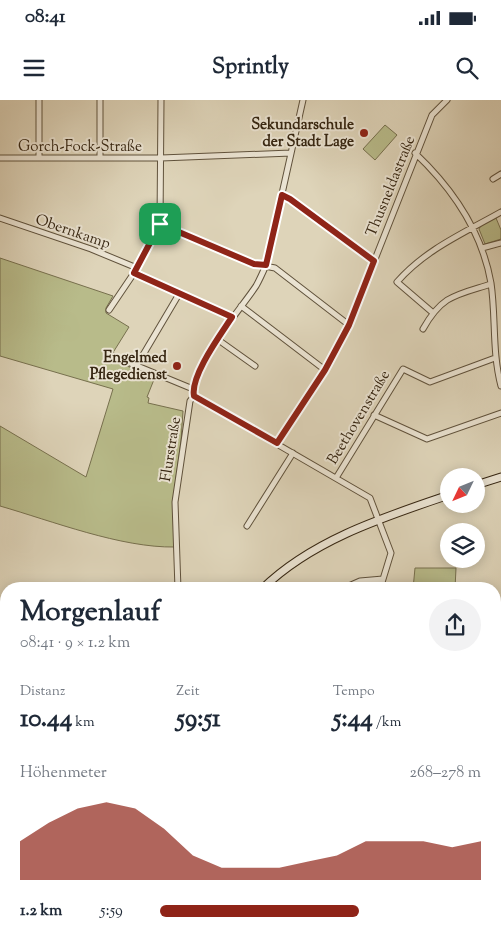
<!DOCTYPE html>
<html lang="de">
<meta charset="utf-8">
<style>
:root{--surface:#fff;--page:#f2f2f3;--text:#1f2937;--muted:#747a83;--accent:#8f2418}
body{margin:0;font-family:"Sorts Mill Goudy",serif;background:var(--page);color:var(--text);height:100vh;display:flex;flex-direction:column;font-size:19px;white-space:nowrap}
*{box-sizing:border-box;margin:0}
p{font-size:16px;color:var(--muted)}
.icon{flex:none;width:28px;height:28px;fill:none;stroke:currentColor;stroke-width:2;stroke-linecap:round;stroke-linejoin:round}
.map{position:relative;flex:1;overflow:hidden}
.details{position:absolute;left:0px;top:482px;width:501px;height:359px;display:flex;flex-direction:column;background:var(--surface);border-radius:20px 20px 0 0;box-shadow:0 2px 12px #0003}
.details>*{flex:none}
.needle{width:32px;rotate:227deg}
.buttons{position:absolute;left:440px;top:368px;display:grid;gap:10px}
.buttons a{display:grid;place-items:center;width:45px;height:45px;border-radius:50%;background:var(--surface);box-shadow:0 2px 12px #0003;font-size:25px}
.pin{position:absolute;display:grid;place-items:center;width:42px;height:42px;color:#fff;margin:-21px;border-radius:10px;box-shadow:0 2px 8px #0006}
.round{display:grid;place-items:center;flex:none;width:52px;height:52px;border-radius:26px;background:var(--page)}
.head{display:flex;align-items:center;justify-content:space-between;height:85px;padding:0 20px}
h1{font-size:28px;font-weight:700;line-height:38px}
.figures{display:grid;grid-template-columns:repeat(3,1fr);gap:8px;height:85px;padding:5px 20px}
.figures div{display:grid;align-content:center}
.figures b{font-size:25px;font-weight:700}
.figures small{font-size:14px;font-weight:400}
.figures p{font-size:14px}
.chart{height:140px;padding:10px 20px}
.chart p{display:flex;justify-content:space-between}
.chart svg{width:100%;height:90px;margin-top:5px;fill:var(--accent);opacity:.7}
ul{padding:0 20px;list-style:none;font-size:16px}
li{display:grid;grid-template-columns:80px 60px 1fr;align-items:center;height:38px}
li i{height:12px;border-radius:6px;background:var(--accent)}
.status{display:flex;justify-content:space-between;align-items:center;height:35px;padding:0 25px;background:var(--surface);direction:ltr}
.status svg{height:14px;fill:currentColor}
header{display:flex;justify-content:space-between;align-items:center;height:65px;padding:0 20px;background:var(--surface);font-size:22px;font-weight:700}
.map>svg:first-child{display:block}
.green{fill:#b8bb8a;stroke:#77704e}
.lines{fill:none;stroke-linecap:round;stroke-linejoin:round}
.stream{stroke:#717c77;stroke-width:1}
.street-casing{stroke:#60523c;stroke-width:7}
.secondary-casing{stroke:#362612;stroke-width:9}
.street{stroke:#eae3d2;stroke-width:5}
.secondary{stroke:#eae3d2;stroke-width:7}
.route-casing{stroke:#fff;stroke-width:10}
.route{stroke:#8f2418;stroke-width:6}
.poi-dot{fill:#8f2418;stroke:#eae3d2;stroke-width:2}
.labels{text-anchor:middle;stroke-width:4;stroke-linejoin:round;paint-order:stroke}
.poi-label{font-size:15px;font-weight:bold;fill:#362612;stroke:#eae3d2;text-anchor:end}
.street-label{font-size:15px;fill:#362612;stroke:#eae3d2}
</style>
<div class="status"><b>08:41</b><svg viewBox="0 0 49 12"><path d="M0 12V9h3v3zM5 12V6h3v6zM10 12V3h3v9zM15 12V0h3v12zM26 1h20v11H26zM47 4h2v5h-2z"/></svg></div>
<header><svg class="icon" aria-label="menu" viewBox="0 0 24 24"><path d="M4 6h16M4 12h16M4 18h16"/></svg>Sprintly<svg class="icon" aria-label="search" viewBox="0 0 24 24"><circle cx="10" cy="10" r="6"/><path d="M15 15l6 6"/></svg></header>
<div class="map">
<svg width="501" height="841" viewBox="0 0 501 841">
<rect width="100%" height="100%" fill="#ded4b9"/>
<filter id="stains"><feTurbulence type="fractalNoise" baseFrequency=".004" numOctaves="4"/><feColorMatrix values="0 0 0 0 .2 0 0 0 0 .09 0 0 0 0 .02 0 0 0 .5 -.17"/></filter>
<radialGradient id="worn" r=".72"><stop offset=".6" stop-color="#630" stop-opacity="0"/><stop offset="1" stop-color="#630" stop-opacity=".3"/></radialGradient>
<path class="green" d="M385 25 397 35 375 60 363 49Z
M496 118 501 130V139L485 144 479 129 481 125Z
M0 158 113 196 106 208V213L129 227 109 259 155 277 147 297 149 298 148 303 183 311 181 341 173 400 175 447C121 448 52 421 0 406V326L86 377 113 289 0 256Z
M415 468H456L455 489H413Z
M495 518 501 519V841H478L471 835H495Z
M6 561V835H29L25 841H0V581Z
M77 835H294L293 841H74Z"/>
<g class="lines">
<path class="stream" d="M0 669H6"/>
<g class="street-casing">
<path id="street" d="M39 0V58
M415 53C452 88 482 132 491 183 496 217 492 252 501 286
M0 58H161L291 53
M100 58V0
M493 79 501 74
M282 95 290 99 374 161
M0 118 91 149 137 168
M160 124 254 164 275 168 349 225
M482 148 501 143
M134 173 232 217
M241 206 325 270
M109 210 134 173 160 124 161 0
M432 212 397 182C426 149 464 133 501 112
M423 229C442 195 456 195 491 184
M217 239 255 266
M113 256 193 289
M137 265 179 194
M194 296C188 269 241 209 256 186 260 179 263 172 266 165L303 0
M194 296 370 398 391 453 380 489
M374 315 427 339 501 313
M277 343 325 270 349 225 432 15 447 0
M336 378 403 269 430 282 495 258
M247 426 293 353
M178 489 175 402 190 301 194 296
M342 489 360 481 383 479
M0 516 6 518
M296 841 298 835"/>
</g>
<g class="secondary-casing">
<path id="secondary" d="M476 385 501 377
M262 489C312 440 384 417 449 395
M29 841 33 835"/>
</g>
<use href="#street" class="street"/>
<use href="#secondary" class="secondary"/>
</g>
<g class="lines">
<g class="route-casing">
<path id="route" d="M282 95 290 99 374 161 349 225 325 270 277 343 194 296C190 276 221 234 232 217L134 173 160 124 254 164 266 165Z"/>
</g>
<use href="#route" class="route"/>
</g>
<g class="poi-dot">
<circle cx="364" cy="33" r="5"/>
<circle cx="177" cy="266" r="5"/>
</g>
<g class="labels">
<g class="poi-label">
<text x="354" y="29">Sekundarschule<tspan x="354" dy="17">der Stadt Lage</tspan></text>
<text x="167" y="262">Engelmed<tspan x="167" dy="17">Pflegedienst</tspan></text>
</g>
<g class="street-label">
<text x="80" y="51">Gorch-Fock-Straße</text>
<text transform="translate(390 86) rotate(-68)" y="5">Thusneldastraße</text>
<text transform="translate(73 131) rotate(19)" y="5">Obernkamp</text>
<text transform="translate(358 317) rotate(-59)" y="5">Beethovenstraße</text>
<text transform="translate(170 349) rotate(-81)" y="5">Flurstraße</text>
</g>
</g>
<rect width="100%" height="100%" filter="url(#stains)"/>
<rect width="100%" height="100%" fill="url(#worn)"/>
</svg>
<div class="buttons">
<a><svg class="needle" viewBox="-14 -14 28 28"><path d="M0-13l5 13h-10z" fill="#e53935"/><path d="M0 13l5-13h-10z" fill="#747a83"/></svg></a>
<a><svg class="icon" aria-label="layers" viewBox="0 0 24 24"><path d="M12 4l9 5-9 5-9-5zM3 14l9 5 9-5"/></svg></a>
</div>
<div class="pin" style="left:160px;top:124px;background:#1e9e55"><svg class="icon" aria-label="arrive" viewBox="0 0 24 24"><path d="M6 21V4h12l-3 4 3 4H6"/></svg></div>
<section class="details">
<div class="head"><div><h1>Morgenlauf</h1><p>08:41 · 9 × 1.2 km</p></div><a class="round"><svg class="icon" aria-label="share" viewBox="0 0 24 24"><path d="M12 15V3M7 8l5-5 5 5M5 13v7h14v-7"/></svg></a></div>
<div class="figures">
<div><p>Distanz</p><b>10.44<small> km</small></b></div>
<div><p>Zeit</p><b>59:51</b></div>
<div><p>Tempo</p><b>5:44<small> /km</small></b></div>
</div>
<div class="chart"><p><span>Höhenmeter</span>268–278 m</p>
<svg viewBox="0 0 160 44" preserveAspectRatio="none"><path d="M0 44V25L10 16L20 9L30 6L40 9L50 19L60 32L70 38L80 38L90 38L100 35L110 32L120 25L130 25L140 25L150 28L160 25V44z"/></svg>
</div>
<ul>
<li><b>1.2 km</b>5:59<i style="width:62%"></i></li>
</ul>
</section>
</div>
